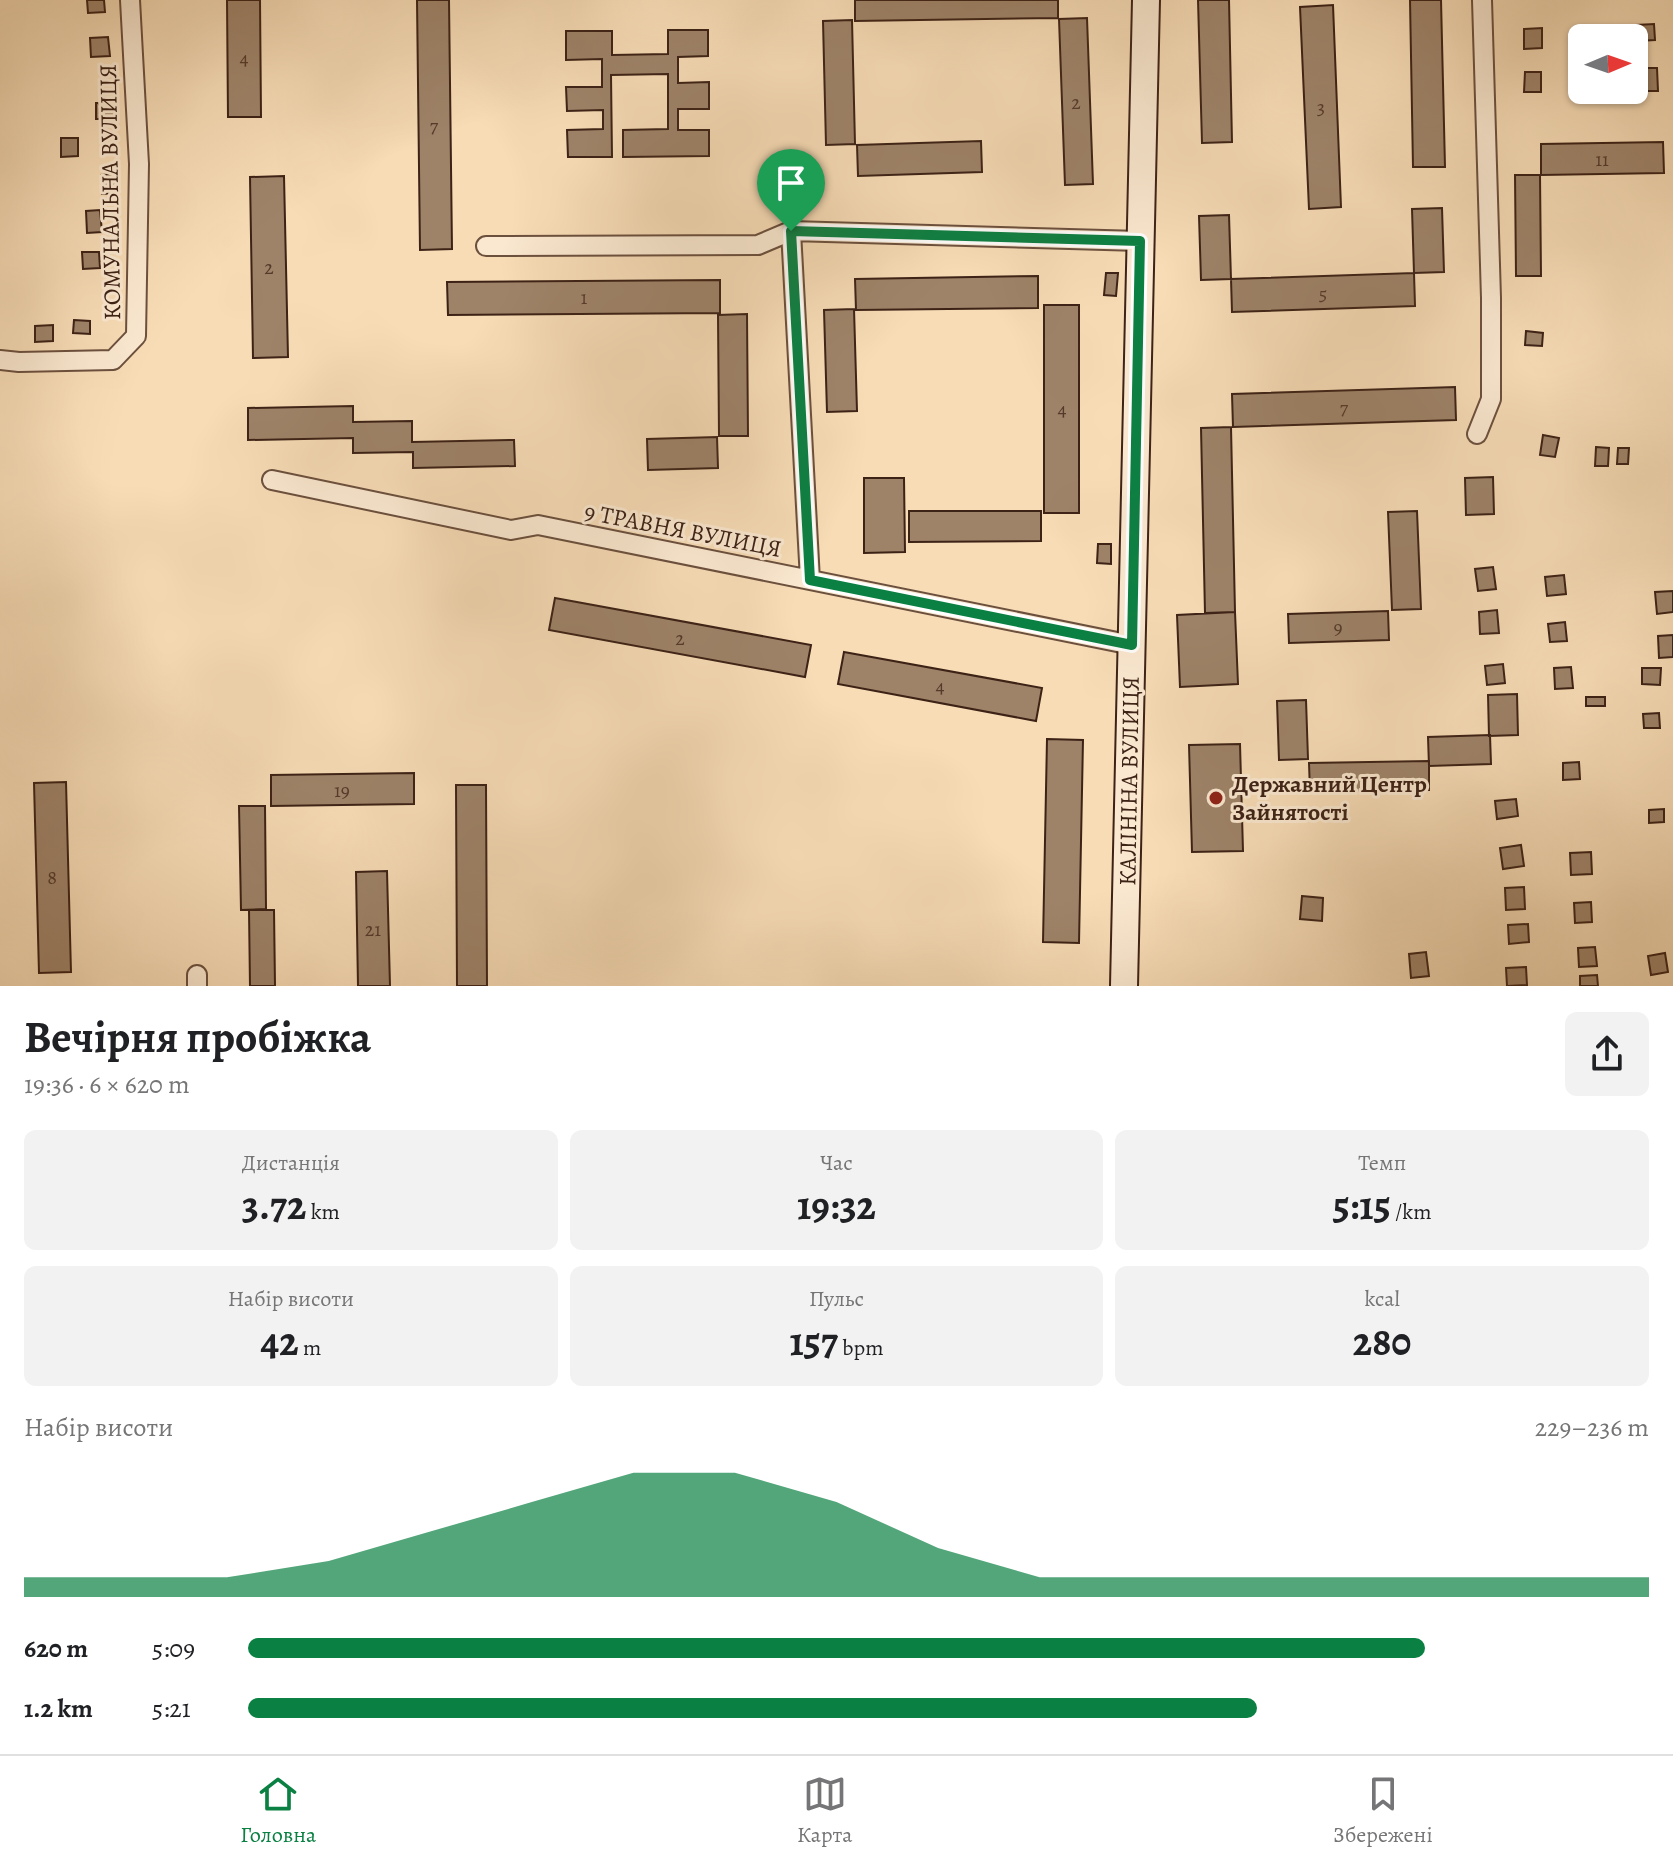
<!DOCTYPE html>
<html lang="uk">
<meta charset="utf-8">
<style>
:root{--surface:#fff;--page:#f2f2f2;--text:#202124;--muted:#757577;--line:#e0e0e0;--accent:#0b8043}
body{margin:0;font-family:Alegreya,serif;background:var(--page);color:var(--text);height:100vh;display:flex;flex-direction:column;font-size:30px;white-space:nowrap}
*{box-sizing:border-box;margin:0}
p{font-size:26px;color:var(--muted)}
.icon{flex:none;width:44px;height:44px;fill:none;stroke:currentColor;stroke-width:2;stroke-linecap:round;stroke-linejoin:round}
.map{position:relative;height:986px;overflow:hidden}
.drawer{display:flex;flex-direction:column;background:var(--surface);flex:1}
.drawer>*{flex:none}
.needle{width:52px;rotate:88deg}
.tools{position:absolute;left:1568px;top:24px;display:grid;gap:16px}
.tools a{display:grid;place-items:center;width:80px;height:80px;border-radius:12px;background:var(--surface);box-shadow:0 2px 6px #0004;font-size:40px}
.pin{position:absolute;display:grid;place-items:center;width:68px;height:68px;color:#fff;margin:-82px -34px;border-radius:50% 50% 50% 0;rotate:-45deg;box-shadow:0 0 8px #0007}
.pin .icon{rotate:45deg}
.round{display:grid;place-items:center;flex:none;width:84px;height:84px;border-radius:12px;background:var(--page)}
.head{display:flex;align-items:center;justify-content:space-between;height:136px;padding:0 24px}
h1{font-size:44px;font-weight:700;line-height:60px}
.metrics{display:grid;grid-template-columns:repeat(3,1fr);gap:12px;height:136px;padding:8px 24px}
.metrics div{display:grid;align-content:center;border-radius:12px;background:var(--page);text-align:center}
.metrics b{font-size:40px;font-weight:700}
.metrics small{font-size:22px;font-weight:400}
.metrics p{font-size:22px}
.chart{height:224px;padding:16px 24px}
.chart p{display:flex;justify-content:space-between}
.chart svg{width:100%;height:144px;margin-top:8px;fill:var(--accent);opacity:.7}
ul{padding:0 24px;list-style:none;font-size:26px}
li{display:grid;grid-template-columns:128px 96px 1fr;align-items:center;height:60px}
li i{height:20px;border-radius:10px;background:var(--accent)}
.tabs{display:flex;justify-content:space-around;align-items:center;height:112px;border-top:2px solid var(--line);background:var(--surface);font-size:22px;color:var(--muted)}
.tabs a{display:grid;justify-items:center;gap:4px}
.tabs .selected{color:var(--accent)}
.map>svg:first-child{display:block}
.building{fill:#9e8369;stroke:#3d2216;stroke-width:2}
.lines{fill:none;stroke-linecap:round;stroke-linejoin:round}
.street-casing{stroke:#6c503e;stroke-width:22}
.secondary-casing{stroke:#3d2216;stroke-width:30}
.street{stroke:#fae8d0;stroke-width:18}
.secondary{stroke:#fae8d0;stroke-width:26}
.route-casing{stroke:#fff;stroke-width:16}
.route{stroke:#0b8043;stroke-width:10}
.poi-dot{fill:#8f2418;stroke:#fae8d0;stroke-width:3}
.labels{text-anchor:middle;stroke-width:6;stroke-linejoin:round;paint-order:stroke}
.number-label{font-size:20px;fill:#553a2b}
.street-label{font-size:24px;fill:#3d2216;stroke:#fae8d0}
.poi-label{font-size:24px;font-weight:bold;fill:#3d2216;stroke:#fae8d0;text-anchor:start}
</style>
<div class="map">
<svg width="1673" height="986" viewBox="0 0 1673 986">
<rect width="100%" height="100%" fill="#f7dcb6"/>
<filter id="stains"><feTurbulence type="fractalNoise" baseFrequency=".0025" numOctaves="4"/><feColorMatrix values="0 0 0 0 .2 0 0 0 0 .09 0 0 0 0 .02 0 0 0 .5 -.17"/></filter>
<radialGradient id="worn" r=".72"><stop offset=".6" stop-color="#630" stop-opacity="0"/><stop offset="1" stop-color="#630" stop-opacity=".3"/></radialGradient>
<path class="building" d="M87 0H104L105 12 88 13Z
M227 0H260L261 117H228Z
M417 0H449L452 249 420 250Z
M855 0H1058V18L855 21Z
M1198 0H1229L1232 142 1202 143Z
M1410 0H1441L1445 167H1413Z
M1333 5 1341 207 1309 209 1300 7Z
M1087 18 1093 184 1065 185 1059 19Z
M852 20 855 144 826 145 823 21Z
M1654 24 1655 40 1637 41 1636 25Z
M1542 28V48L1524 49V29Z
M668 30H708V56L678 57V83L709 82V109H678V130H709V156L623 157V130L668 129V74L611 75 612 157H568L567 130 603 129V110L567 111 566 87H602V59L566 60V31H612V55L668 54Z
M108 37 110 56 91 57 90 38Z
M1637 68H1657L1658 91H1637Z
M1525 72H1541V92H1524Z
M96 103H114V119H96Z
M61 138H78V156L61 157Z
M981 141 982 172 858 176 857 145Z
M1663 142 1664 173 1541 175V144Z
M116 174 117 193 102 194 101 175Z
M1515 175H1540L1541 276H1516Z
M284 176 288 357 253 358 250 177Z
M1442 208 1444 272 1414 273 1412 209Z
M100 210 102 232 87 233 86 211Z
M1229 215 1231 279 1201 280 1199 216Z
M82 252H99L100 268 83 269Z
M1106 273H1118L1116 296 1104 295Z
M1414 273 1415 306 1232 312 1231 279Z
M1038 276V308L856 310 855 279Z
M720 280V313L448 315 447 282Z
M1044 305H1079V513H1044Z
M854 309 857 411 827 412 824 310Z
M747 314 748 436H719L718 315Z
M74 320 90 321V334L73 333Z
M53 325V341L35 342V326Z
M1526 331 1543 333 1542 346 1525 345Z
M1455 387 1456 420 1233 427 1232 394Z
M353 406V422L412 421V442L514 440 515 466 413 468V452L353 453V438L248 440V408Z
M1231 427 1235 612 1205 613 1201 428Z
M1543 435 1559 438 1555 457 1540 455Z
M717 437 718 468 648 470 647 439Z
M1596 447 1609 448 1608 466H1595Z
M1618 448H1629L1628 464H1617Z
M1493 477 1494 514 1466 515 1465 478Z
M864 478H904L905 552 864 553Z
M909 511H1041V541L909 542Z
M1417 511 1421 609 1392 610 1388 512Z
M1098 544H1111V564L1097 563Z
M1493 567 1496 589 1478 591 1475 569Z
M1564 575 1566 594 1547 596 1545 577Z
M1673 591V612L1657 614 1655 592Z
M555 598 811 645 805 677 549 630Z
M1497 610 1499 633 1480 634 1479 612Z
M1388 611 1389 640 1289 643 1288 614Z
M1235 612 1238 684 1180 687 1177 615Z
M1565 622 1567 641 1550 642 1548 624Z
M1673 635V657L1659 658 1658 636Z
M844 652 1042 688 1036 721 838 684Z
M1503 664 1505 683 1487 685 1485 666Z
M1571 667 1573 688 1555 689 1554 668Z
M1642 668H1661L1660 685 1642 684Z
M1517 694 1518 735 1489 736 1488 695Z
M1586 697H1605V706H1586Z
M1306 700 1308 759 1279 760 1277 701Z
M1659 713 1660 728H1644L1643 714Z
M1490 735 1491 764 1429 766 1428 737Z
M1047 739 1083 740 1079 943 1043 942Z
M1240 744 1243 851 1192 852 1189 745Z
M1429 761V790L1310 792 1309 763Z
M1579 762 1580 779 1563 780V763Z
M414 773V804L271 806V775Z
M66 782 71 972 39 973 34 783Z
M456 785H486L487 986H457Z
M1516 799 1518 816 1497 819 1495 801Z
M239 806H265L266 909 241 910Z
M1664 809V822L1649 823V810Z
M1521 845 1524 866 1503 869 1500 848Z
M1591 852 1592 874 1571 875 1570 853Z
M387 871 390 986H358L356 872Z
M1524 887 1525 909 1506 910 1505 888Z
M1302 896 1323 898 1322 921 1300 919Z
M1591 902 1592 922 1575 923 1574 903Z
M249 910H274L275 986H250Z
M1528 924 1529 942 1509 944 1508 925Z
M1595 947 1597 966 1579 967 1578 948Z
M1426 952 1429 976 1411 978 1409 954Z
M1665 953 1668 972 1651 975 1648 956Z
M1526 967 1527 985 1507 986 1506 968Z
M1597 975 1598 986H1580V976Z"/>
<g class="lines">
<g class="street-casing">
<path id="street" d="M486 246 758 245 791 231
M0 360 19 362 113 360 136 336 139 164 130 0
M1477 434 1491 399V298L1482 0
M272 480 511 530 538 525 1132 645
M810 580 791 231 1140 241
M197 975V986"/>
</g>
<g class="secondary-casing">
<path id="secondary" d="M1124 986 1146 0"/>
</g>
<use href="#street" class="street"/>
<use href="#secondary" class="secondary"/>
</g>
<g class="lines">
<g class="route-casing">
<path id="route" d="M791 231 1140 241 1132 645 810 580Z"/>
</g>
<use href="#route" class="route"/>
</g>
<circle class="poi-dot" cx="1216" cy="798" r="8"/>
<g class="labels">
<g class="number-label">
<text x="244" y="65">4</text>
<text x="1076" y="109">2</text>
<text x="1321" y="114">3</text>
<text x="434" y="132">7</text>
<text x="1602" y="166">11</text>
<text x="269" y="274">2</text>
<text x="1323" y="300">5</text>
<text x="584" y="304">1</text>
<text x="1344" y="414">7</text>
<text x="1062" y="416">4</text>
<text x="1338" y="634">9</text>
<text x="680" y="645">2</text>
<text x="940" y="693">4</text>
<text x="342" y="797">19</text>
<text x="52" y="884">8</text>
<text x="373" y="936">21</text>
</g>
<g class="street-label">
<text transform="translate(110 192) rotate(-91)" y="8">КОМУНАЛЬНА ВУЛИЦЯ</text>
<text transform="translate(683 530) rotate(11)" y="8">9 ТРАВНЯ ВУЛИЦЯ</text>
<text transform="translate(1129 781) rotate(-89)" y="8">КАЛІНІНА ВУЛИЦЯ</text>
</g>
<g class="poi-label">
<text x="1232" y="792">Державний Центр<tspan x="1232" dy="28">Зайнятості</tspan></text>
</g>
</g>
<rect width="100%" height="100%" filter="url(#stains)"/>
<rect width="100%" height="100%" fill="url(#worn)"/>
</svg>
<div class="tools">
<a><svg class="needle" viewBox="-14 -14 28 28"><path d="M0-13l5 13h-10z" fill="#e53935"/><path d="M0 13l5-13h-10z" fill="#757577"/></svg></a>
</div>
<div class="pin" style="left:791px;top:231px;background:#1e9e55"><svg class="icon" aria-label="arrive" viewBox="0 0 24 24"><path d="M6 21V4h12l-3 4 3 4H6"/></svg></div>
</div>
<section class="drawer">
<div class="head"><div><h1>Вечірня пробіжка</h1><p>19:36 · 6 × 620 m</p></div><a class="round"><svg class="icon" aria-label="share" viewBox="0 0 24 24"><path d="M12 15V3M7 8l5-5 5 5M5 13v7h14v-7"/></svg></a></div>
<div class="metrics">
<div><p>Дистанція</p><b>3.72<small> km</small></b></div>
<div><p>Час</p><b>19:32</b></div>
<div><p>Темп</p><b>5:15<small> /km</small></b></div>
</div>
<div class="metrics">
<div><p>Набір висоти</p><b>42<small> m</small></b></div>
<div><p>Пульс</p><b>157<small> bpm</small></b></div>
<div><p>kcal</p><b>280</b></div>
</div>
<div class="chart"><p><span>Набір висоти</span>229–236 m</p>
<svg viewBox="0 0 160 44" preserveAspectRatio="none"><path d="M0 44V38L10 38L20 38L30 33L40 24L50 15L60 6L70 6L80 15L90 29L100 38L110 38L120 38L130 38L140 38L150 38L160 38V44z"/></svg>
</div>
<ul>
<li><b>620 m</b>5:09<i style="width:84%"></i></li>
<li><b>1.2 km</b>5:21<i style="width:72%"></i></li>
</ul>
</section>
<nav class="tabs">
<a class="selected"><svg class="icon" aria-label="home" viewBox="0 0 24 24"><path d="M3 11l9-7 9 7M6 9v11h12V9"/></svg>Головна</a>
<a><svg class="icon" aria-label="map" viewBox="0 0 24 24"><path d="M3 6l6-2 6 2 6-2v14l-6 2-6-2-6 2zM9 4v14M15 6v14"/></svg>Карта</a>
<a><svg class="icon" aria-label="saved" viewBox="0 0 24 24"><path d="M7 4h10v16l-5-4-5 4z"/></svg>Збережені</a>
</nav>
